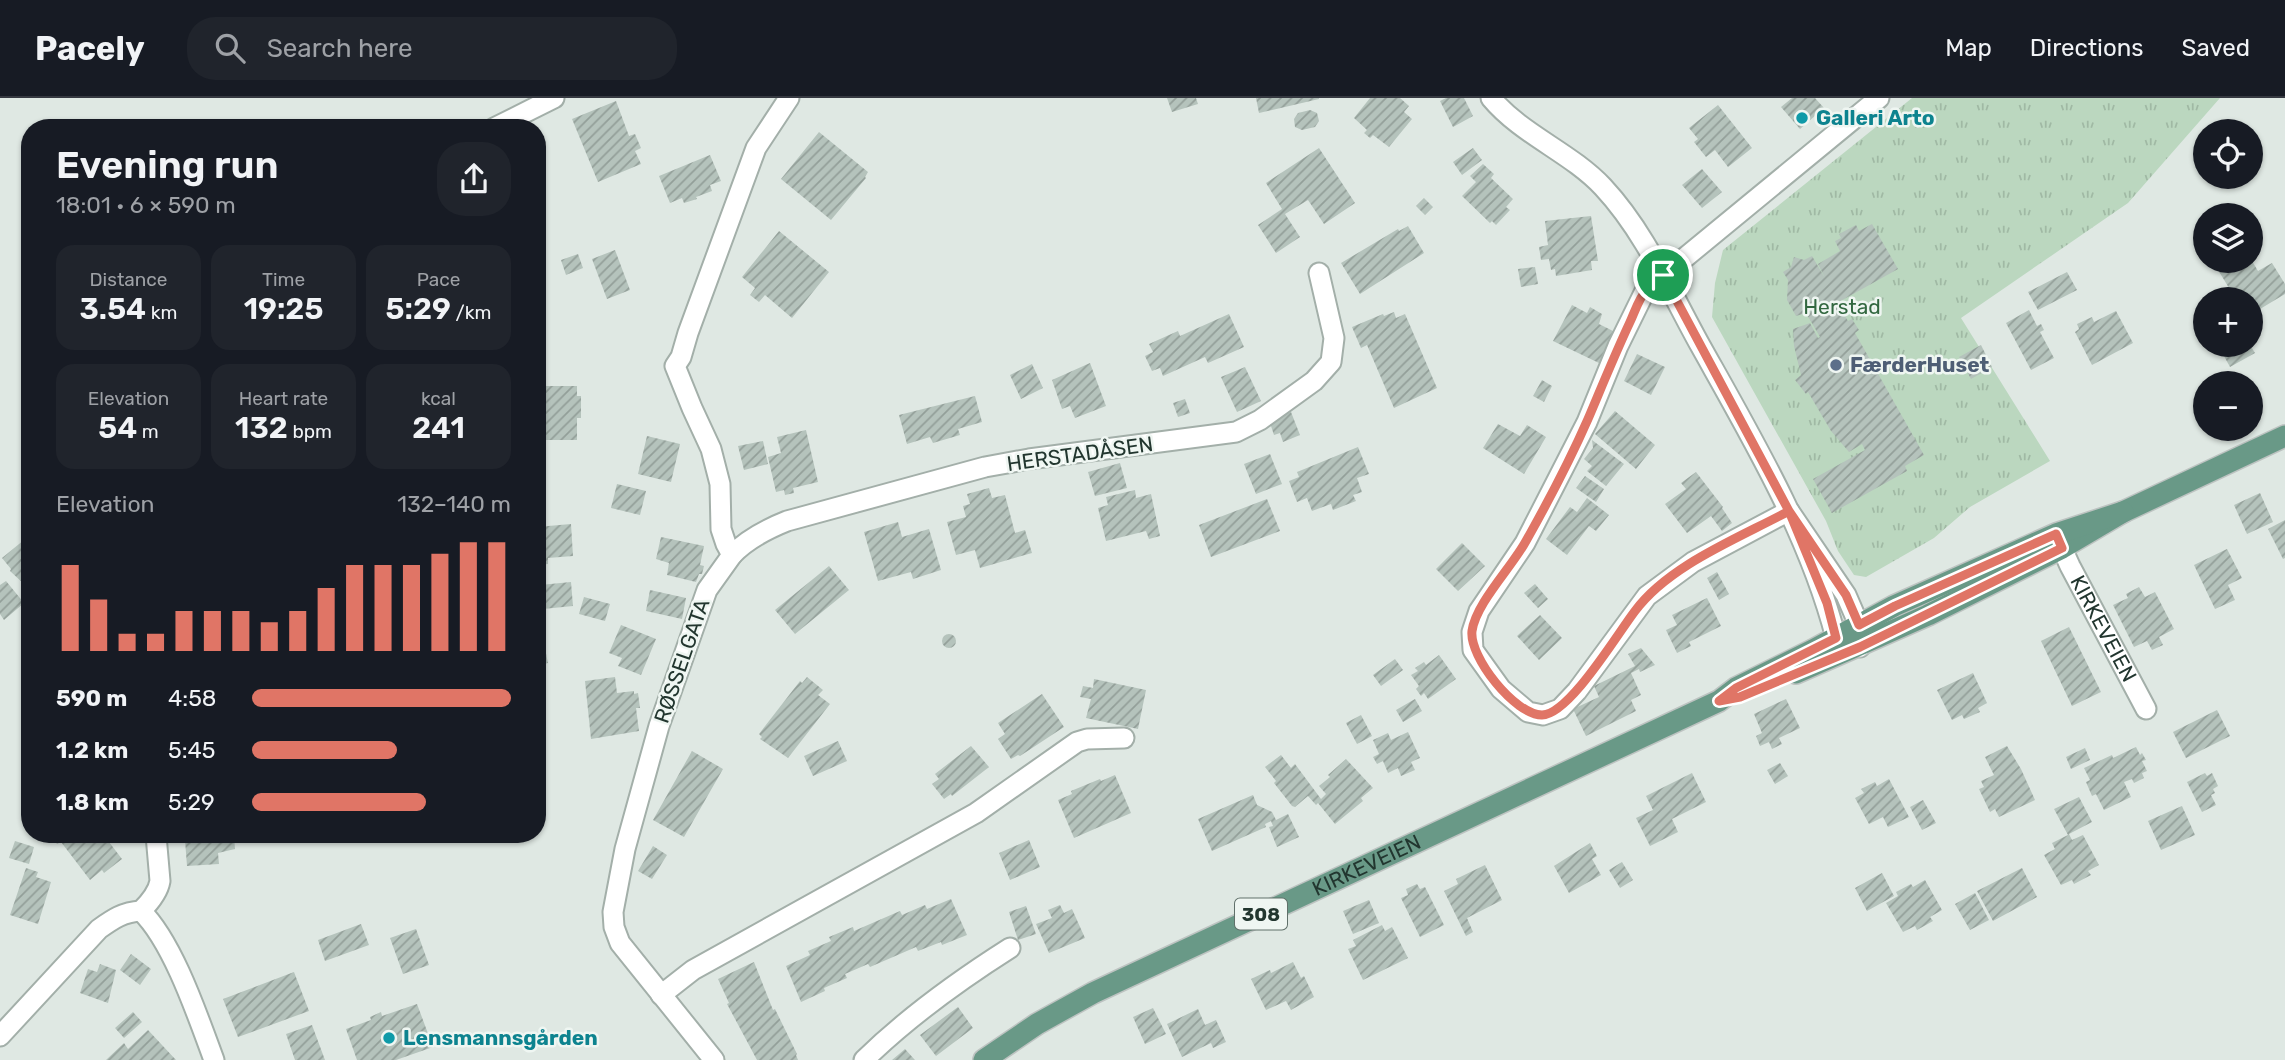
<!DOCTYPE html>
<meta charset="utf-8">
<style>
:root{--surface:#171b24;--page:#20242c;--text:#f1f3f6;--muted:#9ea1a6;--line:#363941;--accent:#e07566}
body{margin:0;font-family:Rubik,sans-serif;background:var(--page);color:var(--text);height:100vh;display:flex;flex-direction:column;font-size:26px;white-space:nowrap}
*{box-sizing:border-box;margin:0}
p{font-size:23px;color:var(--muted)}
.icon{flex:none;width:38px;height:38px;fill:none;stroke:currentColor;stroke-width:2;stroke-linecap:round;stroke-linejoin:round}
.map{position:relative;flex:1;overflow:hidden}
.side{position:absolute;left:21px;top:21px;width:525px;height:724px;display:flex;flex-direction:column;background:var(--surface);border-radius:28px;box-shadow:0 2px 5px #0004}
.side>*{flex:none}
.fabs{position:absolute;left:2193px;top:21px;display:grid;gap:14px}
.fabs a{display:grid;place-items:center;width:70px;height:70px;border-radius:50%;background:var(--surface);box-shadow:0 2px 5px #0004;font-size:35px}
.pin{position:absolute;display:grid;place-items:center;width:60px;height:60px;color:#fff;margin:-30px;border:4px solid #fff;border-radius:50%;box-shadow:0 2px 7px #0007}
.round{display:grid;place-items:center;flex:none;width:74px;height:74px;border-radius:28px;background:var(--page)}
.overview{display:flex;align-items:center;justify-content:space-between;height:119px;padding:0 35px}
h1{font-size:38px;font-weight:600;line-height:52px}
.stats{display:grid;grid-template-columns:repeat(3,1fr);gap:10px;height:119px;padding:7px 35px}
.stats div{display:grid;align-content:center;border-radius:18px;background:var(--page);text-align:center}
.stats b{font-size:30px;font-weight:600}
.stats small{font-size:19px;font-weight:400}
.stats p{font-size:19px}
.chart{height:196px;padding:14px 35px}
.chart p{display:flex;justify-content:space-between}
.chart svg{width:100%;height:126px;margin-top:7px;stroke:var(--accent);stroke-width:6}
ul{padding:0 35px;list-style:none;font-size:23px}
li{display:grid;grid-template-columns:112px 84px 1fr;align-items:center;height:52px}
li i{height:18px;border-radius:9px;background:var(--accent)}
header{display:flex;align-items:center;gap:42px;box-sizing:border-box;height:98px;padding:0 35px;background:var(--surface);border-bottom:2px solid var(--line)}
header strong{font-size:33px}
nav{display:flex;gap:38px;margin-inline-start:auto;font-size:24px}
.search{width:490px;height:63px;background:var(--page);display:flex;align-items:center;gap:18px;box-sizing:border-box;padding:0 24px;border-radius:28px;color:var(--muted);font-size:26px}
.map>svg:first-child{display:block}
.grass{fill:url(#grass-tufts)}
.building{fill:url(#building-hatch)}
.lines{fill:none;stroke-linecap:round;stroke-linejoin:round}
.street-casing{stroke:#a3afa9;stroke-width:23}
.primary-casing{stroke:#bdc3c1;stroke-width:24}
.street{stroke:#fff;stroke-width:19}
.primary{stroke:#699987;stroke-width:21}
.route-casing{stroke:#fff;stroke-width:14}
.route{stroke:#e07566;stroke-width:9}
.culture-dot{fill:#0f9aa8;stroke:#eff6f2;stroke-width:2.5}
.service-dot{fill:#5c6f8a;stroke:#eff6f2;stroke-width:2.5}
.labels{text-anchor:middle;stroke-width:5;stroke-linejoin:round;paint-order:stroke}
.shield{fill:#eff6f2;stroke:#60706a;stroke-width:2}
.shield-label{font-size:19px;font-weight:bold;fill:#22362f}
.culture-label{font-size:21px;font-weight:bold;fill:#0d838f;stroke:#eff6f2;text-anchor:start}
.park-label{font-size:21px;fill:#326840;stroke:#eff6f2}
.service-label{font-size:21px;font-weight:bold;fill:#4e5e75;stroke:#eff6f2;text-anchor:start}
.street-label{font-size:21px;fill:#22362f;stroke:#eff6f2}
</style>
<header>
<strong>Pacely</strong>
<div class="search"><svg class="icon" aria-label="search" viewBox="0 0 24 24"><circle cx="10" cy="10" r="6"/><path d="M15 15l6 6"/></svg>Search here</div>
<nav><a>Map</a><a>Directions</a><a>Saved</a></nav>
</header>
<div class="map">
<svg width="2285" height="962" viewBox="0 0 2285 962">
<defs>
<pattern id="grass-tufts" width="24" height="20" patternUnits="userSpaceOnUse" patternTransform="scale(1.75)"><rect width="24" height="20" fill="#bbd7bf"/><path d="M3 7l-1-3M5 7V3M7 7l1-3M15 17l-1-3M17 17v-4M19 17l1-3" fill="none" stroke="#a0b9a4"/></pattern>
<pattern id="building-hatch" width="6" height="6" patternUnits="userSpaceOnUse" patternTransform="scale(1.75)"><rect width="6" height="6" fill="#b5c3bc"/><path d="M-1 1l2-2M0 6l6-6M5 7l2-2" fill="none" stroke="#939f99"/></pattern>
</defs>
<rect width="100%" height="100%" fill="#dfe8e3"/>
<path class="grass" d="M1912 0H2220L2128 105 1961 220 2050 363 1970 409 1934 440 1866 479 1854 477 1838 453 1826 423 1712 219 1715 185 1723 152Z"/>
<path class="building" d="M1167 0H1196L1198 6 1172 14Z
M1256 0H1319V1L1259 15Z
M1370 0H1400L1409 8 1404 14 1412 21 1389 49 1373 37 1370 40 1364 35 1367 32 1354 20Z
M1446 0H1464L1473 18 1453 29 1440 3Z
M1792 0H1815L1824 10 1800 31 1781 9Z
M616 3 629 38 635 36 641 50 635 53 641 66 598 84 572 21Z
M1718 7 1752 50 1728 69 1715 52 1706 59 1694 44 1698 41 1689 30Z
M1310 12 1317 15 1319 23 1315 29 1302 32 1295 29 1294 21 1298 15Z
M819 34 868 74 865 79 866 80 831 122 781 81Z
M1319 50 1355 105 1324 126 1308 102 1285 116 1300 139 1276 155 1258 127 1282 111 1266 85Z
M1473 50 1482 62 1462 77 1453 64Z
M710 57 721 83 710 87 712 93 696 99 697 101 684 105 682 100 670 105 659 78Z
M1483 66 1494 76 1491 80 1513 101 1506 109 1510 112 1496 127 1492 123 1490 125 1462 98 1476 84 1470 78Z
M1702 71 1722 94 1702 110 1682 87Z
M1424 100 1433 109 1425 117 1416 108Z
M1591 118 1598 163H1591L1592 172 1556 178 1555 171 1551 172 1549 161 1541 162 1539 149 1548 147 1545 123Z
M1872 126 1898 171 1837 205 1848 223 1852 221 1859 232 1855 235 1924 357 1905 368 1907 373 1832 415 1813 381 1865 352 1862 346 1849 354 1831 333 1808 294 1806 296 1795 282 1801 277 1794 248 1793 231 1810 225 1818 240 1820 239 1806 215 1796 218 1787 202 1788 182 1783 174 1791 169 1794 159 1804 162 1812 158 1825 180 1818 166 1840 153 1835 143 1841 140 1839 136 1856 127 1859 133Z
M1408 128 1424 155 1360 196 1341 165 1398 131 1399 133Z
M779 133 829 174 792 220 765 197 759 204 750 197 755 190 742 179Z
M615 152 630 192 607 201 592 161Z
M578 156 583 170 566 177 561 162Z
M2222 163H2252L2258 173 2272 165 2285 186V196L2250 217V201H2233L2227 192 2229 190 2215 167Z
M1535 169 1538 186 1521 189 1518 171Z
M2067 174 2077 192 2038 212 2028 194Z
M1572 207 1587 215 1590 209 1602 216 1599 226 1615 234 1599 265 1553 243Z
M2029 212 2037 228 2041 226 2044 232 2040 234 2054 260 2031 272 2006 225Z
M2116 213 2133 245 2092 267 2075 234 2079 231 2077 226 2092 219 2094 224Z
M1394 214 1396 220 1405 216 1437 290 1394 310 1367 247 1361 250 1352 229 1383 216 1384 218Z
M1229 216 1244 249 1208 265 1205 259 1163 278 1160 270 1152 273 1145 258 1153 254 1149 246 1178 233 1180 238Z
M1981 247 1992 269 1971 281 1959 259Z
M2218 247H2250L2255 255 2230 269Z
M1637 256 1665 269 1651 297 1624 283Z
M1090 265 1106 308 1075 320 1070 308 1062 311 1052 282Z
M1032 266 1043 290 1021 301 1010 277Z
M1245 269 1261 303 1237 314 1221 279Z
M537 277H545V288H577V298H581V320H577V342H544L545 315H540V307H537Z
M1542 282 1552 288 1544 304 1533 298Z
M975 298 982 324 958 331 960 337 933 345 930 339 907 346 899 317Z
M1185 301 1190 315 1178 319 1173 305Z
M1615 313 1655 347 1636 371 1595 336Z
M1291 314 1300 337 1283 344 1280 335 1274 337 1269 322Z
M1498 326 1520 338 1527 327 1546 339 1524 376 1483 350Z
M806 332 818 384 793 390 794 395 785 397 784 392 776 394 768 359 781 355 777 339Z
M647 338 680 346 671 384 638 376Z
M1592 342 1624 366 1606 388 1587 373 1592 368 1584 361 1593 350Z
M763 343 768 366 744 372 738 348Z
M1358 349 1369 376 1357 380 1362 394 1353 397 1356 403 1333 412 1331 406 1312 413 1307 400 1297 404 1289 383 1299 379 1297 374Z
M1270 356 1282 386 1256 396 1244 366Z
M1120 365 1127 390 1095 398 1088 374Z
M1696 374 1723 409 1722 410 1732 425 1722 433 1711 418 1687 435 1665 406 1686 391 1681 385Z
M1585 378 1604 391 1596 404 1576 390Z
M617 386 646 393 640 417 611 410Z
M989 390 992 400 1005 397 1015 435 1025 432 1032 455 980 470 975 452 956 457 947 424 966 419 963 408 970 406 967 396Z
M1135 392 1136 400 1151 396 1160 438 1149 441 1146 433 1106 443 1098 410 1108 407 1106 399Z
M2260 395 2273 424 2247 436 2234 407Z
M1587 400 1609 417 1596 433 1589 428 1567 457 1546 441 1570 409 1577 414Z
M1267 401 1280 433 1211 459 1199 427Z
M2285 422V460L2283 461 2268 431Z
M898 424 902 439 929 431 941 472 913 481 911 474 878 483 864 434Z
M571 426 573 458 548 460V466L537 467V429Z
M30 437V481L24 486 10 473 11 471 2 460Z
M661 439 704 448 700 467 704 468 702 476H699L696 484 667 477 669 465 656 461Z
M1462 445 1485 468 1458 493 1436 471Z
M2227 451 2242 480 2228 487 2235 502 2215 511 2194 467Z
M829 468 849 492 795 536 775 512Z
M1717 474 1729 496 1719 502 1707 480Z
M6 483 24 505 4 522 0 516V487Z
M571 484 573 508 543 511 540 487Z
M1535 486 1548 501 1538 510 1524 495Z
M2139 489 2145 499 2155 494 2174 531 2159 539 2163 547 2152 552 2147 543 2134 549 2113 507 2128 500 2126 496Z
M650 492 686 500 682 521 646 513Z
M584 499 610 506 605 523 579 516Z
M1707 500 1721 528 1689 544 1691 548 1677 555 1666 532 1677 527 1672 517Z
M1540 517 1562 540 1539 562 1517 538Z
M621 527 656 541 641 577 618 568 622 560 609 555Z
M2069 529 2101 594 2072 608 2041 543Z
M942 543a7 7 0 1 1 14 0a7 7 0 1 1-14 0Z
M542 537 548 565 537 567V538Z
M1641 550 1655 567 1640 574 1639 571 1631 575 1641 597 1631 602 1636 613 1586 638 1573 611 1599 599 1594 588 1635 568 1628 556Z
M1439 557 1456 581 1428 601 1424 595 1421 598 1416 591 1419 588 1411 577 1418 573 1415 570 1424 564 1426 567Z
M1395 561 1403 572 1381 588 1373 577Z
M1973 575 1987 605 1978 610 1980 614 1964 621 1962 617 1952 622 1937 592Z
M615 579 617 595 634 593V596L638 595 640 610H636L639 633 591 641 585 583Z
M807 579 823 592 818 597 830 606 788 660 760 641 762 639 759 636 800 583 802 585Z
M1094 581 1146 592 1138 631 1086 620 1091 601 1080 599 1083 588 1093 590Z
M1042 596 1064 629 1020 658 1018 657 1011 661 998 641 1005 636 998 625Z
M1415 601 1422 613 1403 624 1396 612Z
M1786 601 1800 630 1779 640 1782 646 1772 651 1769 644 1760 648 1756 638 1762 635 1754 616Z
M2217 612 2230 638 2186 660 2173 634Z
M1361 617 1372 638 1357 646 1346 625Z
M1408 634 1420 660 1411 664 1415 672 1401 678 1398 670 1388 675 1383 663 1377 666 1373 659 1379 656 1373 642 1388 635 1391 642Z
M838 643 847 663 813 678 804 658Z
M971 648 989 669 952 698 951 696 944 701 932 686 939 681 935 676Z
M2007 648 2021 671 2035 702 1999 719 1995 711 1990 714 1979 691 1984 689 1981 683 1994 677 1985 659Z
M2136 649 2140 657 2142 655 2146 662 2142 663 2147 673 2142 675 2144 680 2134 685 2132 681 2124 684 2131 699 2104 712 2096 696 2092 698 2086 684 2090 682 2084 670 2112 657 2113 660Z
M2085 650 2090 662 2071 671 2066 659Z
M692 653 723 671 684 739 653 722Z
M1281 657 1291 670 1295 666 1321 701 1326 696 1319 688 1330 679 1328 677 1346 661 1373 690 1361 700 1363 703 1335 726 1318 705 1316 707 1308 698 1295 709 1292 708 1274 685 1276 683 1265 669Z
M1780 665 1788 678 1775 686 1767 672Z
M1692 675 1706 704 1672 721 1678 734 1650 748 1636 720 1653 712 1646 698Z
M2205 675 2207 678 2212 675 2218 688 2213 691 2215 695 2211 697 2216 707 2202 714 2187 684Z
M1115 677 1131 715 1074 740 1058 702 1072 696 1071 693 1100 681 1101 683Z
M1889 681 1909 719 1888 729 1883 719 1869 726 1855 700 1864 695 1861 691 1875 684 1877 688Z
M1253 697 1257 707 1272 714 1276 722 1288 716 1299 739 1277 749 1269 729 1273 728 1271 723 1265 726 1266 729 1212 753 1198 721Z
M2079 699 2092 724 2069 736 2072 742 2083 737 2099 767 2088 773 2091 777 2074 786 2072 782 2061 787 2044 757 2055 751 2052 745 2068 737 2054 711Z
M1923 702 1936 725 1922 732 1910 709Z
M2182 708 2195 737 2161 752 2148 723Z
M55 737H96L109 744 122 761 104 775 102 772 90 782 61 744 57 746 52 739Z
M189 737H234L235 751 218 755 219 766 187 768 185 742H189Z
M1029 742 1040 769 1010 782 999 755Z
M15 743 34 749 29 766 9 760Z
M1590 745 1597 758 1592 761 1601 777 1569 795 1554 768Z
M653 748 667 757 652 781 638 773Z
M1622 764 1633 782 1620 790 1609 772Z
M1485 767 1502 802 1467 820 1473 834 1466 838 1444 793 1458 786 1456 781Z
M26 770 38 774 36 779 51 784 38 826 10 817Z
M2022 770 2037 799 1993 823 1977 793Z
M1882 775 1894 798 1867 813 1855 790Z
M1925 782 1942 812 1930 819 1933 823 1917 832 1915 828 1903 834 1886 805 1898 798 1896 794 1911 786 1913 789Z
M1417 786 1420 791 1425 789 1444 827 1420 839 1401 800 1408 797 1406 791Z
M1975 795 1989 822 1970 832 1955 806Z
M951 801 967 837 942 847 941 844 918 853 916 849 870 869 868 866 845 876 847 880 824 890 825 893 801 904 786 868 810 857 808 853 831 843 829 839 853 829 854 833 900 813 902 817 925 807 927 811Z
M1369 802 1379 825 1353 836 1343 813Z
M1060 807 1064 815 1072 811 1085 840 1049 855 1036 826 1052 820 1048 812Z
M1026 808 1036 836 1018 842 1009 814Z
M361 826 369 847 325 863 318 842Z
M1382 827 1385 833 1392 829 1408 860 1363 882 1348 851 1356 848 1353 842Z
M416 831 429 867 403 876 390 840Z
M131 856 151 871 140 887 120 872Z
M754 864 773 912 775 911 797 956 796 957 798 962H757L727 906 729 905 718 881Z
M1293 864 1301 880 1304 878 1314 899 1291 912 1286 903 1266 912 1251 881 1270 872 1271 875Z
M100 866 116 872 108 905 80 895 88 871 97 874Z
M294 874 309 913 238 939 223 901Z
M417 906 433 949 396 962H357L346 931 371 922 370 919 381 914 382 918Z
M958 909 973 930 936 958 920 937Z
M1153 910 1166 936 1145 946 1133 919Z
M1198 911 1205 927 1216 922 1226 944 1213 950 1211 945 1182 959 1167 926Z
M133 914 142 924 124 940 115 930Z
M312 927 325 962H295L286 936Z
M148 932 176 962H106L124 945 128 951Z
M905 951 915 962H892Z"/>
<g class="lines">
<g class="street-casing">
<g id="street">
<path d="M1491 0C1522 37 1570 54 1603 89 1645 134 1670 193 1700 247 1752 340 1809 436 1836 540L1860 549 1859 527 1846 497 1789 413"/>
<path d="M494 30 554 0"/>
<path d="M1789 413 1693 464 1647 498 1577 593 1560 611 1543 617 1528 614 1501 591 1473 552 1472 534 1479 513 1525 445 1587 324 1618 248 1644 195 1648 190 1879 0"/>
<path id="s1" d="M2056 437 2070 468 2146 611"/>
<path d="M732 457C747 441 767 431 787 423L985 369 1029 361 1236 334 1260 322 1314 283 1331 264 1334 240 1319 175"/>
<path d="M156 737 160 783C158 795 149 805 141 813 173 844 198 919 214 962"/>
<path d="M661 897 693 872 976 715 1077 644 1087 641 1124 640"/>
<path d="M0 938 99 831C113 821 123 814 141 813"/>
<path d="M714 962 620 845 614 829 613 814 625 751 659 628 707 492 732 457 726 446 721 431 720 386 711 351 692 310 675 268 681 259 688 235 756 50 789 0"/>
<path d="M864 962C908 919 958 883 1010 850"/>
</g>
</g>
<g class="primary-casing">
<g id="primary">
<path d="M1796 575 1928 517 2062 450 2123 414 2285 338"/>
<path id="s2" d="M984 962 1037 926 1093 895 1719 603 1736 590 1813 552 1894 508 2056 436 2123 414"/>
</g>
</g>
<use href="#street" class="street"/>
<use href="#primary" class="primary"/>
</g>
<g class="lines">
<g class="route-casing">
<path id="route" d="M1663 177C1658 182 1652 186 1647 191 1639 200 1635 213 1630 224 1615 256 1602 288 1588 321 1570 362 1548 404 1526 443 1512 469 1476 505 1472 533 1469 559 1515 617 1542 617 1569 617 1618 535 1635 513 1669 467 1739 440 1789 413L1827 505 1836 540 1736 590 1719 603 1740 599 1860 549 2062 450 2056 436 1895 508 1859 527 1846 497 1789 413 1663 177"/>
</g>
<use href="#route" class="route"/>
</g>
<g class="culture-dot">
<circle cx="1802" cy="20" r="7"/>
<circle cx="389" cy="940" r="7"/>
</g>
<circle class="service-dot" cx="1836" cy="267" r="7"/>
<g class="labels">
<rect class="shield" x="1235" y="800.5" width="52" height="31" rx="5"/>
<g class="shield-label">
<text x="1261" y="823">308</text>
</g>
<g class="culture-label">
<text x="1816" y="27">Galleri Arto</text>
<text x="403" y="947">Lensmannsgården</text>
</g>
<g class="park-label">
<text x="1842" y="216">Herstad</text>
</g>
<g class="service-label">
<text x="1850" y="274">FærderHuset</text>
</g>
<g class="street-label">
<text transform="translate(1080 356) rotate(-8)" y="7">HERSTADÅSEN</text>
<text dy="7" stroke="none"><textPath href="#s1" startOffset="105">KIRKEVEIEN</textPath></text>
<text transform="translate(682 563) rotate(-71)" y="7">RØSSELGATA</text>
<text dy="7" stroke="none"><textPath href="#s2" startOffset="430">KIRKEVEIEN</textPath></text>
</g>
</g>
</svg>
<div class="fabs">
<a><svg class="icon" aria-label="locate" viewBox="0 0 24 24"><circle cx="12" cy="12" r="6"/><path d="M12 2v4M12 18v4M2 12h4M18 12h4"/></svg></a>
<a><svg class="icon" aria-label="layers" viewBox="0 0 24 24"><path d="M12 4l9 5-9 5-9-5zM3 14l9 5 9-5"/></svg></a>
<a>+</a>
<a>−</a>
</div>
<div class="pin" style="left:1663px;top:177px;background:#1e9e55"><svg class="icon" aria-label="arrive" viewBox="0 0 24 24"><path d="M6 21V4h12l-3 4 3 4H6"/></svg></div>
<section class="side">
<div class="overview"><div><h1>Evening run</h1><p>18:01 · 6 × 590 m</p></div><a class="round"><svg class="icon" aria-label="share" viewBox="0 0 24 24"><path d="M12 15V3M7 8l5-5 5 5M5 13v7h14v-7"/></svg></a></div>
<div class="stats">
<div><p>Distance</p><b>3.54<small> km</small></b></div>
<div><p>Time</p><b>19:25</b></div>
<div><p>Pace</p><b>5:29<small> /km</small></b></div>
</div>
<div class="stats">
<div><p>Elevation</p><b>54<small> m</small></b></div>
<div><p>Heart rate</p><b>132<small> bpm</small></b></div>
<div><p>kcal</p><b>241</b></div>
</div>
<div class="chart"><p><span>Elevation</span>132–140 m</p>
<svg viewBox="0 0 160 44" preserveAspectRatio="none"><path d="M5 44V14M15 44V26M25 44V38M35 44V38M45 44V30M55 44V30M65 44V30M75 44V34M85 44V30M95 44V22M105 44V14M115 44V14M125 44V14M135 44V10M145 44V6M155 44V6"/></svg>
</div>
<ul>
<li><b>590 m</b>4:58<i style="width:100%"></i></li>
<li><b>1.2 km</b>5:45<i style="width:56%"></i></li>
<li><b>1.8 km</b>5:29<i style="width:67%"></i></li>
</ul>
</section>
</div>
